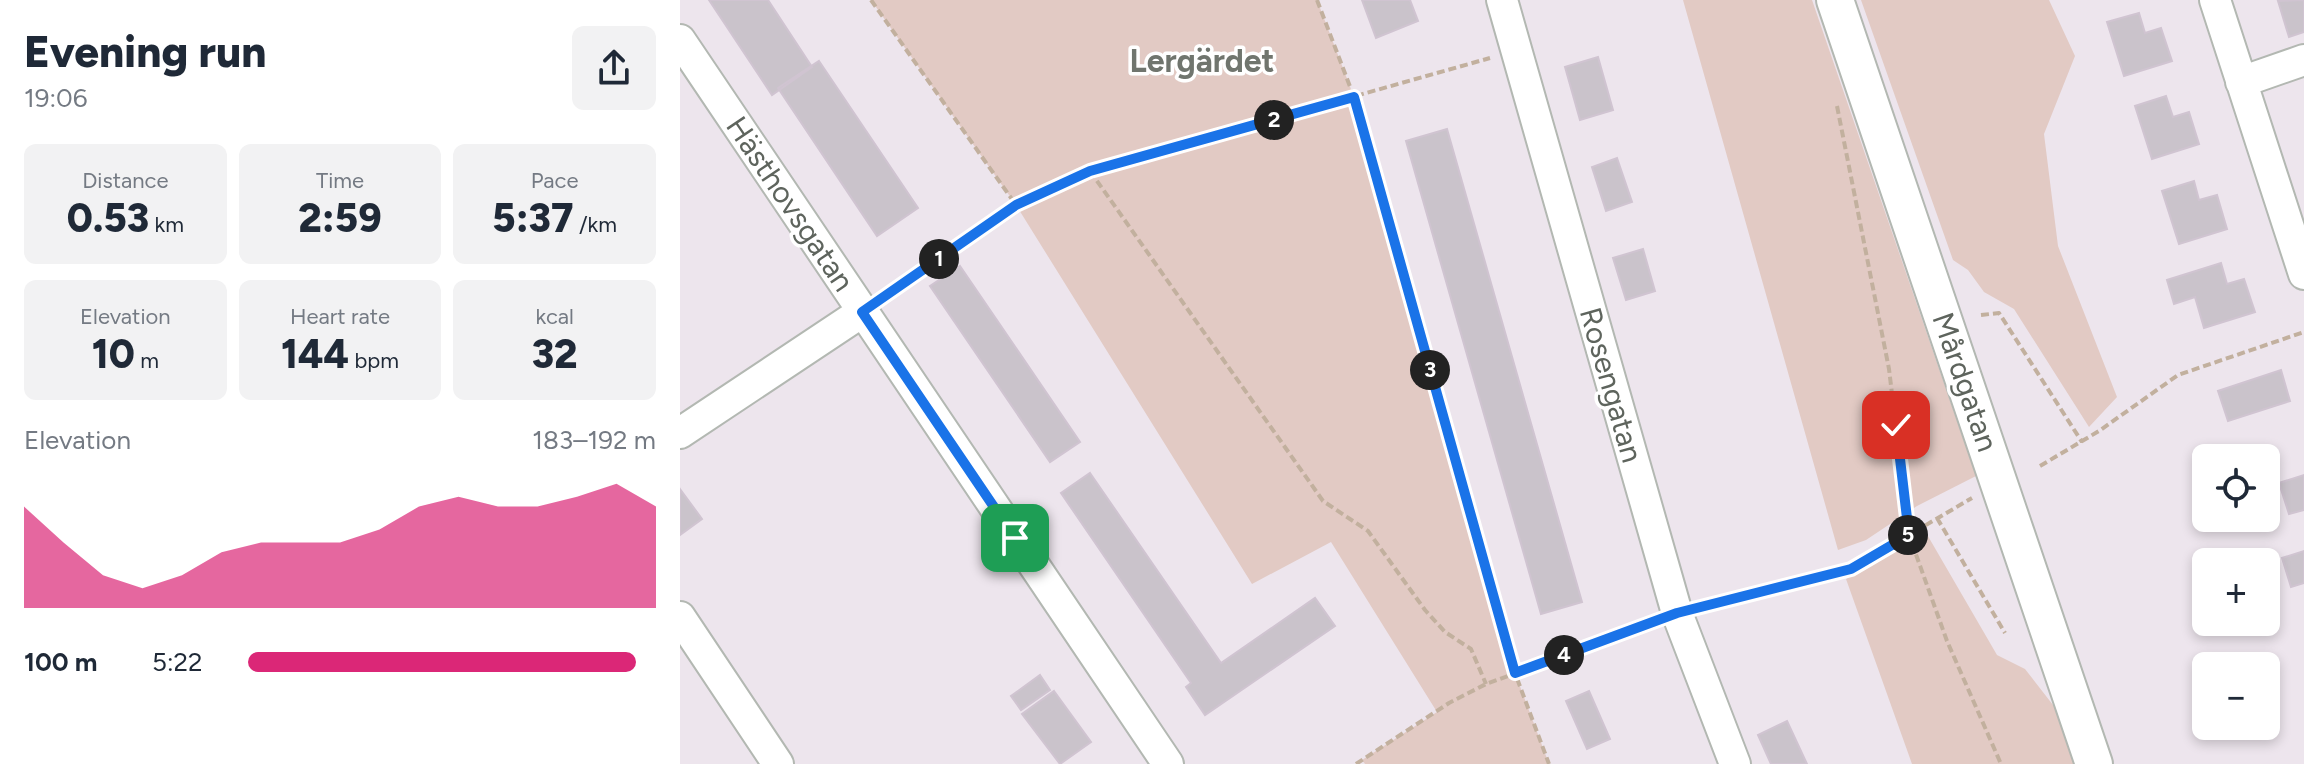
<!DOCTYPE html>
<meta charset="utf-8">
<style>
:root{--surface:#fff;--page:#f2f2f3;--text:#1f2937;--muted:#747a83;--accent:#db2777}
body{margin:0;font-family:Figtree,sans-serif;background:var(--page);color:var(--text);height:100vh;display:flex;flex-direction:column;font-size:30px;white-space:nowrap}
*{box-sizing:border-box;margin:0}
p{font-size:26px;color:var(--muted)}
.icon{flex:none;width:44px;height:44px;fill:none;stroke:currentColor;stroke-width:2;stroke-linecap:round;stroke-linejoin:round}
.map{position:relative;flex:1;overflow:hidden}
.drawer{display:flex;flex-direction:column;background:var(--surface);width:680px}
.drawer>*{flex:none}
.controls{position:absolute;left:1512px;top:444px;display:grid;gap:16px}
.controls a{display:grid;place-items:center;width:88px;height:88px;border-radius:12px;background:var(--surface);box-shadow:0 4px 12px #0003;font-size:40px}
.pin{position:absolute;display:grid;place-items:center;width:68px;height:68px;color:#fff;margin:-34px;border-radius:16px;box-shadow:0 4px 12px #0006}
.km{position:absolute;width:40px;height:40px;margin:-20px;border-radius:50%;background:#222;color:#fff;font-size:22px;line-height:40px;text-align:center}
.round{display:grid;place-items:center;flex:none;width:84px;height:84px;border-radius:12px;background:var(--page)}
.summary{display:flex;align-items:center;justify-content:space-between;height:136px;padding:0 24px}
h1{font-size:44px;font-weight:800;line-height:60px}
.figures{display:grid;grid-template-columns:repeat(3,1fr);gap:12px;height:136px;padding:8px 24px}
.figures div{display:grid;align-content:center;border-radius:12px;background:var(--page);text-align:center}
.figures b{font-size:40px;font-weight:800}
.figures small{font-size:22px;font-weight:400}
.figures p{font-size:22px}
.chart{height:224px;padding:16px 24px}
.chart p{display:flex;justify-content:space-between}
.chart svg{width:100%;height:144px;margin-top:8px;fill:var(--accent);opacity:.7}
ul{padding:0 24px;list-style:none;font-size:26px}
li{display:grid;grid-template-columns:128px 96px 1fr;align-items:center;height:60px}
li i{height:20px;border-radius:10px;background:var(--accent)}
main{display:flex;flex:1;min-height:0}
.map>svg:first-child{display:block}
.green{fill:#e2cac4}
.building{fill:#cac3cb;stroke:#d0c4d1;stroke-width:2}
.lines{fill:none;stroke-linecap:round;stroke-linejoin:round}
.minor-casing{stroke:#b3b8b2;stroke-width:34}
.tertiary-casing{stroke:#b3b8b2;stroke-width:40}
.path{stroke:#c2b09e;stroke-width:4;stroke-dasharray:8 4;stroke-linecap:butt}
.minor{stroke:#fff;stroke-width:30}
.tertiary{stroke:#fff;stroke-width:36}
.route-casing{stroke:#fff;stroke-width:16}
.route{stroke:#1a73e8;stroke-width:10}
.labels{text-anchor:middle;stroke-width:7;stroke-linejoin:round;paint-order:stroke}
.street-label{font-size:30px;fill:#5e645d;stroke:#fff}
.neighbourhood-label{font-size:32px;font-weight:bold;fill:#70756e;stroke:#fff}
</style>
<main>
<section class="drawer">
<div class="summary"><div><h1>Evening run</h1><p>19:06</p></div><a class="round"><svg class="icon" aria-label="share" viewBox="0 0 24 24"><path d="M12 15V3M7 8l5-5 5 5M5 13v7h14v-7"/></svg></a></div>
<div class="figures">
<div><p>Distance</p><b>0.53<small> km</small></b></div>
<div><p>Time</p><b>2:59</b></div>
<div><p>Pace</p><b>5:37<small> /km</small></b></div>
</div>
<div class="figures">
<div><p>Elevation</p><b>10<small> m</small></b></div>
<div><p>Heart rate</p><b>144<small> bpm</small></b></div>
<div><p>kcal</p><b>32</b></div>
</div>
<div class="chart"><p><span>Elevation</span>183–192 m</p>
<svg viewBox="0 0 160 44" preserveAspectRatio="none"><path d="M0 44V13L10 24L20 34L30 38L40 34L50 27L60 24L70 24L80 24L90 20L100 13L110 10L120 13L130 13L140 10L150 6L160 13V44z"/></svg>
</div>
<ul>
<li><b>100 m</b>5:22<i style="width:95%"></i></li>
</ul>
</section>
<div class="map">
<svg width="1624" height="764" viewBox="0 0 1624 764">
<rect width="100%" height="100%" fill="#ede5ed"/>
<path class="green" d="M191 0H637L674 97 835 673 869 764H685L682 760 757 712 651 542 572 584 336 205Z
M1003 0H1132L1296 476 1237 506 1186 540 1158 550Z
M1181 0H1369L1395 56 1364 134 1378 246 1437 397 1409 427 1334 309 1304 292 1288 270 1273 260Z
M1245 531 1317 655 1345 669 1380 714 1395 764H1232L1166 579Z"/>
<path class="building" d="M29 0H88L132 67 92 95Z
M682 0H730L738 21 696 38Z
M1624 0V32L1609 37 1598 1Z
M1459 13 1465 33 1481 28 1492 61 1444 76 1427 22Z
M918 57 933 110 900 120 885 67Z
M139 61 238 208 197 236 98 88Z
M1486 96 1493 117 1509 112 1519 144 1472 159 1455 106Z
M767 129 902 602 861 614 726 141Z
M937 158 952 202 926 211 912 167Z
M1514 181 1519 200 1537 195 1547 229 1499 244 1482 191Z
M963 249 975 291 946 300 933 258Z
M1541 263 1547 284 1564 279 1575 312 1524 328 1515 297 1494 304 1487 280Z
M280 266 400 442 370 462 250 286Z
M1601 370 1610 401 1548 421 1538 391Z
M410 473 541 663 635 598 655 626 525 715 506 687 511 683 381 493Z
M1624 475V510L1609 514 1599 483Z
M0 489 22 519 0 535Z
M1624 551V583L1611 587 1602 558Z
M360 675 370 690 341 710 331 696Z
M374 691 411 742 380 764 342 714Z
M909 691 930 739 907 749 886 701Z
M1107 721 1127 764H1091L1078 735Z"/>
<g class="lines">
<g class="minor-casing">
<path id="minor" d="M822 0 997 613 1055 764
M1535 0 1624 274
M0 40 488 764
M1561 82 1624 60
M0 433 182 312
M0 617 98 764"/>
</g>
<g class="tertiary-casing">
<path id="tertiary" d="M1155 0 1414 764"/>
</g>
<path class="path" d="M191 0 336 205
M637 0 674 97 835 673 869 764
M1157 106 1209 369 1229 535 1267 641 1321 764
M410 171 643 501 688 531 745 610 765 632 791 649 806 684
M206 295 336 205 410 171 810 58
M1301 315 1319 313 1402 442
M1360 466 1419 431 1498 375 1624 332
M1257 518 1325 633
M1022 607 1171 569 1292 498
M676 764 769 703 806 684 972 623"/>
<use href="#minor" class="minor"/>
<use href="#tertiary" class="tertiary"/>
</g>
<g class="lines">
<g class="route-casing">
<path id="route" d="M335 538 182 312 336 205 410 171 674 97 835 673 997 613 1171 569 1229 535 1216 425"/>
</g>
<use href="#route" class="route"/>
</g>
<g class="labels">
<g class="street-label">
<text transform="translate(110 204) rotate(56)" y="10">Hästhovsgatan</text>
<text transform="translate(1285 382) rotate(71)" y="10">Mårdgatan</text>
<text transform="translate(931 385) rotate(74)" y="10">Rosengatan</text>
</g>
<g class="neighbourhood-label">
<text x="522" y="72">Lergärdet</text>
</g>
</g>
</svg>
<div class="controls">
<a><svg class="icon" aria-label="locate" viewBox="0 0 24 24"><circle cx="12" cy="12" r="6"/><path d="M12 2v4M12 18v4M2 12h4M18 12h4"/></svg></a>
<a>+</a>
<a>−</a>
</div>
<div class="pin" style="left:335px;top:538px;background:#1e9e55"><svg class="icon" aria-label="arrive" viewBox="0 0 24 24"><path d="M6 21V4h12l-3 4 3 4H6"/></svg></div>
<div class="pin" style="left:1216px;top:425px;background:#d93025"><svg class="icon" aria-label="check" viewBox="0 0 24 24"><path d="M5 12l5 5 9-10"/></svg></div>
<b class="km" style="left:259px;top:259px">1</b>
<b class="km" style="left:594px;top:120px">2</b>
<b class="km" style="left:750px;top:370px">3</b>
<b class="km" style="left:884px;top:655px">4</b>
<b class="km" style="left:1228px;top:535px">5</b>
</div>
</main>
